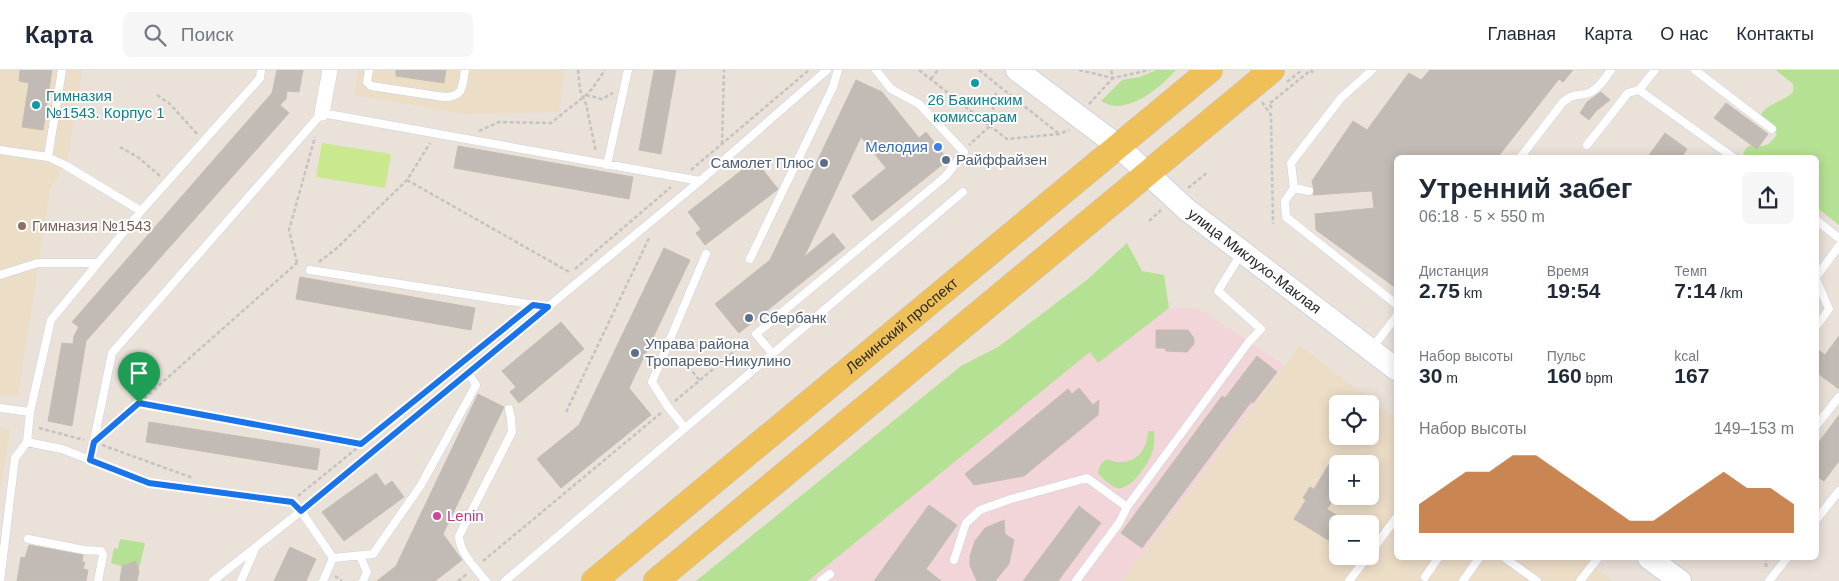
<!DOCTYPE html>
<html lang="ru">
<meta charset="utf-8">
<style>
:root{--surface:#fff;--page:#f6f6f7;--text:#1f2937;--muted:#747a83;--line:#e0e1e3;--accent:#b45309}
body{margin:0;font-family:Helvetica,sans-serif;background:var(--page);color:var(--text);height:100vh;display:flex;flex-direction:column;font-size:19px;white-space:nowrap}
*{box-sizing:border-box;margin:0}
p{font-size:16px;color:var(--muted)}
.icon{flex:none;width:28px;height:28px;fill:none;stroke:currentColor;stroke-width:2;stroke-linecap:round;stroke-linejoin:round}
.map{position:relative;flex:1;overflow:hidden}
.side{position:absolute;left:1394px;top:85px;width:425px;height:405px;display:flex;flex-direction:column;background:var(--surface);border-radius:8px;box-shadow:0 2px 12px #0003}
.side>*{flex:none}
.controls{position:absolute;left:1329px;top:325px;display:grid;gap:10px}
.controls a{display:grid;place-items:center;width:50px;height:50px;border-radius:8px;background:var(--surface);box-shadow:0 2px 12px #0003;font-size:25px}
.pin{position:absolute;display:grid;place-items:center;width:42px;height:42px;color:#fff;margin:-51px -21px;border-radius:50% 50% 50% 0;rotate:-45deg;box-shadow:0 0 5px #0007}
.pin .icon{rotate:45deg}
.round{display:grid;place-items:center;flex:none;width:52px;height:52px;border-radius:8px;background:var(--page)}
.summary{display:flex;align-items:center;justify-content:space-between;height:85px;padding:0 25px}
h1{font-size:28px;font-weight:700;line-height:38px}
.stats{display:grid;grid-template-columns:repeat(3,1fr);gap:8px;height:85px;padding:5px 25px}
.stats div{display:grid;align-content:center}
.stats b{font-size:21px;font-weight:700}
.stats small{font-size:14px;font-weight:400}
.stats p{font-size:14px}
.chart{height:140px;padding:10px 25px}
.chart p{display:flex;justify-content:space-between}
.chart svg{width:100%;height:90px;margin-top:5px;fill:var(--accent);opacity:.7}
header{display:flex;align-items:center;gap:30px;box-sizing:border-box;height:70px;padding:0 25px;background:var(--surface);border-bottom:1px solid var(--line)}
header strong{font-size:24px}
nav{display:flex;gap:28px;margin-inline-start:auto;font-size:18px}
.search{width:350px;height:45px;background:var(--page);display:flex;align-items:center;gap:12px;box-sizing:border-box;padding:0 18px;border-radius:8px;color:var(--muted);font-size:19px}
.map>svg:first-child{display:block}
.education{fill:#ecddc7;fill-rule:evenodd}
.medical{fill:#f1d5d8}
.green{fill:#b5e194}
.pitch{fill:#cae98f}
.building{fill:#c2bbb5;stroke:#c5bdb2}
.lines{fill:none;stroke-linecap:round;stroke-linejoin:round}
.service-casing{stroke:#ced3e1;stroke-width:9}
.minor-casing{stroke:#ced3e1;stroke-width:16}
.secondary-casing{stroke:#ced3e1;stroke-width:24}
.primary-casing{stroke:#c3c3c3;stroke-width:26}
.path{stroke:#c3c3c3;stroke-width:2.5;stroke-dasharray:4 2.5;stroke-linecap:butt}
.service{stroke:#fff;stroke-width:8}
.minor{stroke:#fff;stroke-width:15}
.secondary{stroke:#fff;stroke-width:22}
.primary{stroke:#efbf58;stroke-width:25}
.route-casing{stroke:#fff;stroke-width:10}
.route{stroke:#1a73e8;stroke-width:6}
.culture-dot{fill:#0f9aa8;stroke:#fff;stroke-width:2}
.shop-dot{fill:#3f7fe0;stroke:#fff;stroke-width:2}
.service-dot{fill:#5c6f8a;stroke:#fff;stroke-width:2}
.education-dot{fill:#8d6e63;stroke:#fff;stroke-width:2}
.hotel-dot{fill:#d1479c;stroke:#fff;stroke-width:2}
.labels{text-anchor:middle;stroke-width:4;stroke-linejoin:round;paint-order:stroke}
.culture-label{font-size:15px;fill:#0d838f;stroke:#fff;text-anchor:start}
.shop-label{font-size:15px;fill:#366cbe;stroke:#fff;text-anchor:end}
.service-label{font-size:15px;fill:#4e5e75;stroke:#fff;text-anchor:start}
.education-label{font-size:15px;fill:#785e54;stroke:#fff;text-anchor:start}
.street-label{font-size:15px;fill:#272727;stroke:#fff}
.hotel-label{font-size:15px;fill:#b23c85;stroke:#fff;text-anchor:start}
</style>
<header>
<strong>Карта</strong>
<div class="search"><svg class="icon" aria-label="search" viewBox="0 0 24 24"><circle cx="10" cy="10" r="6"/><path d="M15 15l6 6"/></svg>Поиск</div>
<nav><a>Главная</a><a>Карта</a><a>О нас</a><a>Контакты</a></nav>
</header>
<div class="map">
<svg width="1839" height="511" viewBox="0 0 1839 511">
<rect width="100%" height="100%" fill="#eae1d8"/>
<path class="education" d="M0 0H82L68 90 50 119 18 327 0 324Z
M358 0H565L559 42 465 44 354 25Z
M1300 275 1396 349V488H1583L1613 511H1122ZM1338 334H1370V366H1338ZM1338 394H1370V426H1338ZM1338 454H1370V486H1338Z
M0 358 10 360 0 422Z"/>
<path class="medical" d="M1169 238H1198L1284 295 1122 511H808L1090 281 1098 293Z"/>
<path class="green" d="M1157 0H1176C1161 16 1139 36 1116 36 1111 36 1105 33 1101 31L1122 10 1140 7Z
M1776 0H1839V155L1816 137V88L1746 87 1743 83 1748 76C1764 76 1768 78 1777 64L1760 46C1769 31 1783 33 1793 22V14Z
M1127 173 1142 201 1164 205 1169 238 1098 293 1090 282 808 511H696L961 296 998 277 1088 209Z
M1148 361H1154C1154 367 1155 374 1153 380 1150 392 1131 421 1117 418 1110 416 1103 408 1098 404 1098 399 1101 393 1105 390 1109 389 1113 392 1116 392 1138 394 1147 379 1148 361Z
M120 469 145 473 139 499 136 491 121 496 111 493 114 478 118 479Z"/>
<path class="pitch" d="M322 73 391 84 385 118 316 107Z"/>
<path class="building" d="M20 0H52L43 60 22 57 29 13 19 11Z
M277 0H303L299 22 287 21 286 29 280 35 289 43 86 271 72 356 48 351 62 273 73 274 74 266 79 257 72 252 272 23Z
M396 0H446L444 13 396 6Z
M654 0H676L661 84 639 80Z
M1430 0H1573L1563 12 1559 9 1497 88H1396V218L1316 160 1315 144 1374 138 1372 121 1313 125 1314 120 1312 111 1353 51 1367 60 1409 3 1421 10Z
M856 10 882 22 919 68 926 62 948 90 872 151 852 126 886 98 861 67 804 187 833 163 845 178 739 263 715 234 770 190Z
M1601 22 1610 30 1596 41 1589 50 1580 43 1587 32Z
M1726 33 1768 64 1757 79 1714 48Z
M1665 63 1687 79 1681 88H1647Z
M458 76 633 107 629 129 454 98Z
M755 90 778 119 777 120 705 175 696 163 701 159 688 142Z
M664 178 690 190 629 318 651 345 561 418 537 389 579 355Z
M300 207 475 238 471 260 296 229Z
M561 252 584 279 519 333 510 322 516 317 502 301Z
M1156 260H1188L1194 268V274L1187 282 1166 281 1165 278H1156Z
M1839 266V319L1816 302V278L1825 285Z
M1257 286 1277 302 1253 333 1251 332 1142 478 1121 463 1222 326 1225 328Z
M1079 318 1093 335 1099 330 1098 345 1024 406 974 415 965 404 1068 319 1072 324Z
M478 324 504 337 443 464 462 490 435 511H377L396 496Z
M1839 345V391L1824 411 1816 406V376Z
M149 352 320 379 317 400 146 372Z
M1331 391 1338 396V422L1327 439 1350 454H1338V476L1294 449 1306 430 1303 428 1310 417 1314 419Z
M376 403 385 416 392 411 404 427 344 471 322 442Z
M929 435 957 455 926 499 941 511H874Z
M1079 436 1101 453 1058 511H1023Z
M1004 450 1005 464 1014 470 1009 494 995 511H977L970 496V486L975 471 985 458Z
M29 475 83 485 82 492H85L83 499 88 500 86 511H17L21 487 25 488Z
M290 477 316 489 306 511H274Z
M136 491 139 501 137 511H120L122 496Z"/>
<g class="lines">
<g class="service-casing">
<path id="service" d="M369 0 367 12 371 16 444 27C464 27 462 17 465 0
M1695 0 1772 59
M1639 20 1655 0
M1587 75 1628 23 1639 20 1734 88
M0 80 48 87 65 95 141 141
M48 87 62 0
M1520 88 1563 32C1576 22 1576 27 1589 23 1599 19 1605 8 1611 0
M607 95 628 0
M1294 118 1291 93 1341 28 1372 0
M1309 121 1294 118 1285 131 1286 147 1396 234
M1816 150 1839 168
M750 189 833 17 838 0
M310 200 548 237
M0 205 38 193H98
M1816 207 1839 176
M1816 209 1829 239 1816 257
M1372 278 1396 247
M772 283 756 264 946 106 964 82 919 34 891 19 876 0
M0 338 30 342
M1816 356 1839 327
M685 358 668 337 652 312 706 184
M27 372 62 379 149 413 292 432 301 441
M90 390 112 283 322 43 700 111
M301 441 333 488 373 484 421 415 476 315 468 303
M1816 450 1839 421
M28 469 84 480 101 481 103 485 98 511
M1370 483 1396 448
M360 486 367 502 363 511
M1505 488 1537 511
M954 490 966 453 980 440 1011 429 1087 408 1127 437
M1425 507 1438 488
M0 511 15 388 27 372 30 342 51 250 141 141 260 8 261 0
M213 511 310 434 700 111 827 0
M241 511 255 479
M323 511 333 488
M486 511C476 499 459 482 459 466L512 362 511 348 509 339
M505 511 963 122
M821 511 830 504
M1076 511 1119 453 1127 437 1248 273 1261 259 1218 221 1241 184
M1349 511 1368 486
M1463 511 1479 488
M1580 511 1598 488
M1769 511 1787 488"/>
</g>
<g class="minor-casing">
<path id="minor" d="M322 43 330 0"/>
</g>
<g class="secondary-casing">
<g id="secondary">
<path id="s1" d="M1017 0 1118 76 1186 139 1396 299"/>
<path d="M1649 488 1680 511"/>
</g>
</g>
<g class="primary-casing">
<g id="primary">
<path id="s2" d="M594 511 1210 0"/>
<path d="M656 511 1272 0"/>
</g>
</g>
<path class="path" d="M578 0 580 20 586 34 596 82
M919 0 990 56 969 75
M979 0 1058 63
M1079 0 1113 8 1150 0
M931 9 938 0
M1287 12 1302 0
M996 23 990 56 1007 69 1059 64 1069 60
M157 25 170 34 198 65
M586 25 602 29 613 23
M1262 32 1271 45 1273 154
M1089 34 1113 8 1111 0
M1272 38 1269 34 1311 0 1314 5
M479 61 499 52 551 53 586 25 592 19 605 0
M722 74 724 0
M120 77 139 88 160 106
M691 100 809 0
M407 110 571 203
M1188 118 1208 102
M1149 151 1161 140
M319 192 337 178 407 110 430 73
M297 193 289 160 315 67
M575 199 671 117
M672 288 684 291 700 311
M675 331 749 269
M139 333 361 374
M566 342 650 166
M39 358 84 370
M105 363 297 193
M102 375 193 408
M298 426 490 270
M483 491 661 343
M1766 497V488
M335 506 342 511
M458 511 467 504"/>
<use href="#service" class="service"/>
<use href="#minor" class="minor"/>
<use href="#secondary" class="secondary"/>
<use href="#primary" class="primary"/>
</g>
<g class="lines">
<g class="route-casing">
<path id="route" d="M533 235 548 237 301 441 292 432 149 413 90 390 94 372 139 333 361 374Z"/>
</g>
<use href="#route" class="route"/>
</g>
<g class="culture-dot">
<circle cx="975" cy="13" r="5"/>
<circle cx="36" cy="35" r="5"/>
</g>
<circle class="shop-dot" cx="938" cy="77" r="5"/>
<g class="service-dot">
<circle cx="946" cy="90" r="5"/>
<circle cx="824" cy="93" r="5"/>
<circle cx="749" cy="248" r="5"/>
<circle cx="635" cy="283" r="5"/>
</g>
<circle class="education-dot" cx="22" cy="156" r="5"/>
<circle class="hotel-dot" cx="437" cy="446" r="5"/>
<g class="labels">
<g class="culture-label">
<text x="46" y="31">Гимназия<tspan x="46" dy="17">№1543. Корпус 1</tspan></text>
<text x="975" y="35" text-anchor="middle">26 Бакинским<tspan x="975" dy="17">комиссарам</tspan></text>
</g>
<g class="shop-label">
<text x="928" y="82">Мелодия</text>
</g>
<g class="service-label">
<text x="956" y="95">Райффайзен</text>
<text x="814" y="98" text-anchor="end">Самолет Плюс</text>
<text x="759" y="253">Сбербанк</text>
<text x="645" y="279">Управа района<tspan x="645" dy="17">Тропарево-Никулино</tspan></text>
</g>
<g class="education-label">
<text x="32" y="161">Гимназия №1543</text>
</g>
<g class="street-label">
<text dy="5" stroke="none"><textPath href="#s1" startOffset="305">улица Миклухо-Маклая</textPath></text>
<text dy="5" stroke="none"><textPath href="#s2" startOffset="400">Ленинский проспект</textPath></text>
</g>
<g class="hotel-label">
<text x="447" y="451">Lenin</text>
</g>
</g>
</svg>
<div class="controls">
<a><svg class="icon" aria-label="locate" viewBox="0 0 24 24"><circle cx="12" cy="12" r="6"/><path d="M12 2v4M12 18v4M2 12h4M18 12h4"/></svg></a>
<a>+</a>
<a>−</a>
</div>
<div class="pin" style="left:139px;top:333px;background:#1e9e55"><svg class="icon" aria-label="arrive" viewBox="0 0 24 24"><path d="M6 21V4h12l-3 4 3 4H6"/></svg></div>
<section class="side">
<div class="summary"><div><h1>Утренний забег</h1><p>06:18 · 5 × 550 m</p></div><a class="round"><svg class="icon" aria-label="share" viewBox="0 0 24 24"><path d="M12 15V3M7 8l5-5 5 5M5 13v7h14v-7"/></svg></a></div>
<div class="stats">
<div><p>Дистанция</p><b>2.75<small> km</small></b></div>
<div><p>Время</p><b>19:54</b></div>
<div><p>Темп</p><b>7:14<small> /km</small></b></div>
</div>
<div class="stats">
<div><p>Набор высоты</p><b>30<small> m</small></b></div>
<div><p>Пульс</p><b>160<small> bpm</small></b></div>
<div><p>kcal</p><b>167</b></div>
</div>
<div class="chart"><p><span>Набор высоты</span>149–153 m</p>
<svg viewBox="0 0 160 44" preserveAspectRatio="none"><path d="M0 44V30L10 22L20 14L30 14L40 6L50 6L60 14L70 22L80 30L90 38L100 38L110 30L120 22L130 14L140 22L150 22L160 30V44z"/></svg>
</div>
</section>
</div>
